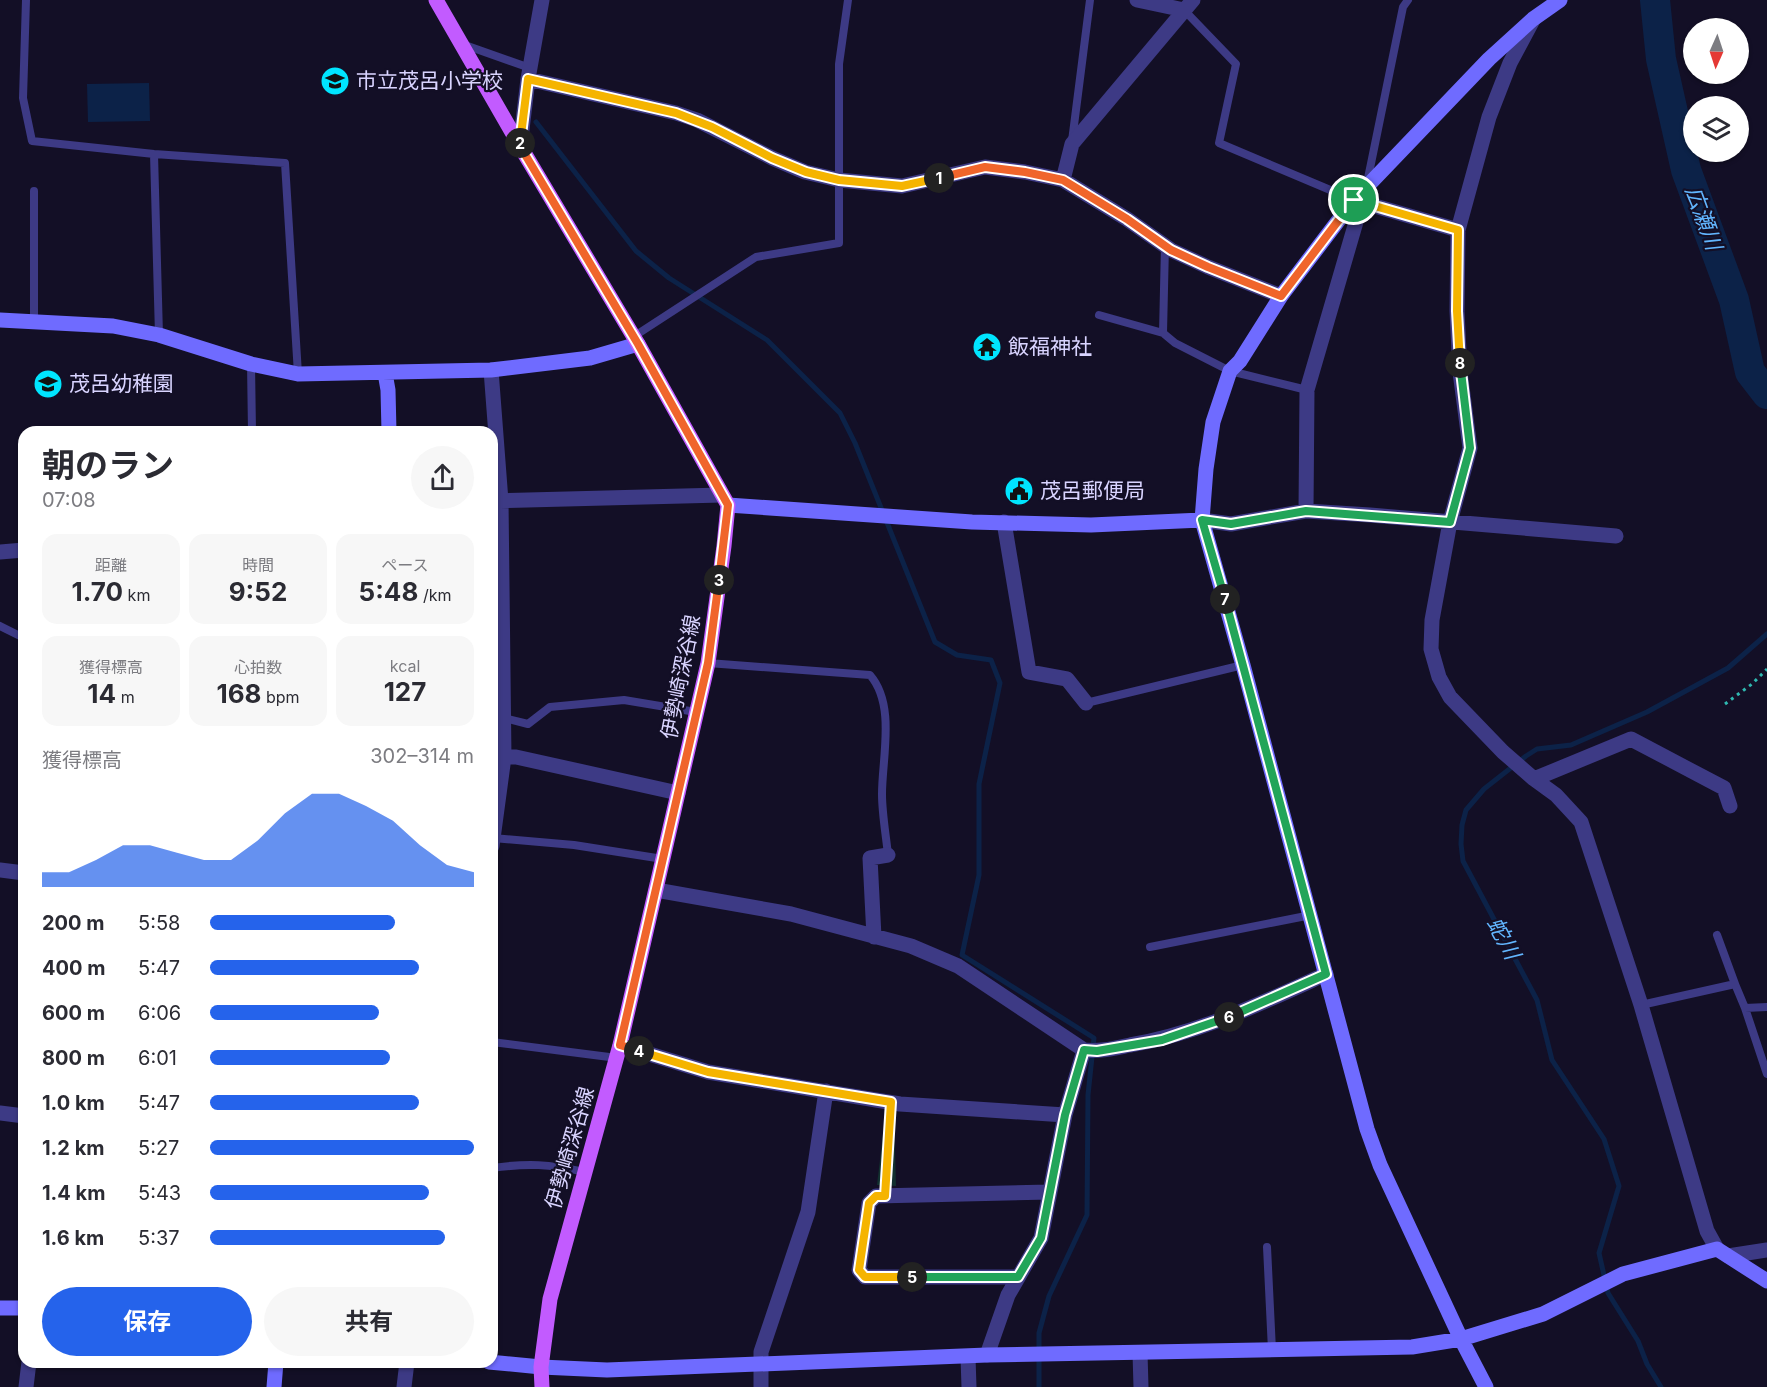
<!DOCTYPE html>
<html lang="ja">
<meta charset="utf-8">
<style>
:root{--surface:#fff;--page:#f7f7f7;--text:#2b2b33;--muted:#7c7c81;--accent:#2563eb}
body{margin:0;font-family:Inter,"Noto Sans JP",sans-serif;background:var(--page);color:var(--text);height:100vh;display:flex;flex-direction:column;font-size:22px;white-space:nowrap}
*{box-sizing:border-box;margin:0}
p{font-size:20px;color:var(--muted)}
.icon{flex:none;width:33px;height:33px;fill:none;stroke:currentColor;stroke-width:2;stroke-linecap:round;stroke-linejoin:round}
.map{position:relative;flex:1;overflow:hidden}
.details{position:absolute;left:18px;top:426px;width:480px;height:942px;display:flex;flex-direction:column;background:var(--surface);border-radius:18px;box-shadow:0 2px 4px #0004}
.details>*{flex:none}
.needle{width:39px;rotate:183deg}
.buttons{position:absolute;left:1683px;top:18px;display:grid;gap:12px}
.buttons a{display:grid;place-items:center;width:66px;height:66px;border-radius:50%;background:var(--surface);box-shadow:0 2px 4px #0004;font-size:30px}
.pin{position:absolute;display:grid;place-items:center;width:51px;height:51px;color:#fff;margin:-26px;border:3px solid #fff;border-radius:50%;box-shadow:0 2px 6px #0007}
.km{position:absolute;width:30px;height:30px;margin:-15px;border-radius:50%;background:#222;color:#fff;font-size:16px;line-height:30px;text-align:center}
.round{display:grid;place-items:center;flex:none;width:63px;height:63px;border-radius:32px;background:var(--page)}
.summary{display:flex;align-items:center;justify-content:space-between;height:102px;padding:0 24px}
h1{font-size:33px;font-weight:700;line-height:45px}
.stats{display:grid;grid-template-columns:repeat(3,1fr);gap:9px;height:102px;padding:6px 24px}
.stats div{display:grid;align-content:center;border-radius:15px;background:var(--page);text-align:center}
.stats b{font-size:26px;font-weight:700}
.stats small{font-size:16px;font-weight:400}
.stats p{font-size:16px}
.chart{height:168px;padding:12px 24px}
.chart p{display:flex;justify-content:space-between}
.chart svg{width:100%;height:108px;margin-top:6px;fill:var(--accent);opacity:.7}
.button{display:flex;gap:12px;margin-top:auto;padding:12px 24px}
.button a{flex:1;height:69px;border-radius:36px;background:var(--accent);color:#fff;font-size:24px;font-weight:700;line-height:69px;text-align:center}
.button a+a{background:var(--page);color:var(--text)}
ul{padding:0 24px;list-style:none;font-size:20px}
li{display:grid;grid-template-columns:96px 72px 1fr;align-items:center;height:45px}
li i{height:15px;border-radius:8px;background:var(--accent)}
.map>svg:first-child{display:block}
.green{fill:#12302f}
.water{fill:#0c2248}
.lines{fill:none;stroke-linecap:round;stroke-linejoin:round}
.stream{stroke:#0c2248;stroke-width:5}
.river{stroke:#0c2248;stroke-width:30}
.path{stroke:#2fb8b0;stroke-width:3;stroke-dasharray:3 4.5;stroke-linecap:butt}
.lane{stroke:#3d3a85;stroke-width:8}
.street{stroke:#3d3a85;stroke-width:15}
.secondary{stroke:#6f6bff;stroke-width:15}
.primary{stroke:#c25bff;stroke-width:15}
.split-1-casing{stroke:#fff;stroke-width:12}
.split-2-casing{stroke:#fff;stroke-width:12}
.split-3-casing{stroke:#fff;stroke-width:12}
.split-4-casing{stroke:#fff;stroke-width:12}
.split-5-casing{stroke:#fff;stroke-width:12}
.split-6-casing{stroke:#fff;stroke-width:12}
.split-7-casing{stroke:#fff;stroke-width:12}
.split-8-casing{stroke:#fff;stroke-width:12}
.split-9-casing{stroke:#fff;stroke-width:12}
.split-1{stroke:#f0652b;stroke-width:8}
.split-2{stroke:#f5b400;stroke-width:8}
.split-3{stroke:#f0652b;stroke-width:8}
.split-4{stroke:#f0652b;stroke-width:8}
.split-5{stroke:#f5b400;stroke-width:8}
.split-6{stroke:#22a559;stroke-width:8}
.split-7{stroke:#22a559;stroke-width:8}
.split-8{stroke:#22a559;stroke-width:8}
.split-9{stroke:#f5b400;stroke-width:8}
.labels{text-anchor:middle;stroke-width:4.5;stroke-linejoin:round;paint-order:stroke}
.poi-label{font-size:21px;fill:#d9d4ff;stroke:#130f26;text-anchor:start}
.street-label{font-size:21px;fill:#d9d4ff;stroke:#130f26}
.water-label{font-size:22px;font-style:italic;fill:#62b6ff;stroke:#130f26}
</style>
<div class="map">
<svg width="1767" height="1387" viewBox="0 0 1767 1387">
<rect width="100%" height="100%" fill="#130f26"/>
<path class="green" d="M886 1109 894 1113 896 1186 877 1185Z"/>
<path class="water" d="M149 83 150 121 88 122 87 84Z"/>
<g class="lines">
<path class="stream" d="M536 122 636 251 669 278 767 340 840 413 855 443 935 642 957 655 991 660 1000 683 979 784V875L962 955 1094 1038 1088 1095 1087 1215 1049 1296 1039 1333V1387
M1661 1387 1647 1364 1638 1341 1608 1293 1599 1253 1619 1186 1604 1139 1552 1060 1537 1000 1463 861 1461 844 1462 825 1466 810 1484 789 1526 756 1537 749 1571 745 1647 712 1728 668 1767 634"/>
<path class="river" d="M1655 0 1661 59 1686 170 1734 300 1750 372 1767 394"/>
<path class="path" d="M1725 704 1752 684 1767 669
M886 1182 891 1116"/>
<path class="lane" d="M26 0 23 98 32 141 154 154 285 163 298 374
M1184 10 1236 64 1219 143 1354 200
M462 44 530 68
M1072 141 1090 0
M154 154 159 335
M1367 183 1403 7 1408 0
M1165 245 1163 333 1175 343 1230 371 1307 390
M1099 315 1163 333
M34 322V191
M633 337 756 257 839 243V64L848 0
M251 364 252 432
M0 626 24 638
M708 663 870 675C896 705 882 758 882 794 882 814 886 835 888 855
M1086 703 1243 665
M504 718 528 724 550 707 624 700 696 712
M493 838 574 845 663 859
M1717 935 1735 984
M1150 947 1311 915
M1641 1005 1735 984 1745 1008 1767 1007
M1745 1008 1767 1074
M492 1042 617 1058
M492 1168C528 1163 549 1164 585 1172
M1267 1247 1272 1350"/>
<path class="street" d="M1137 0 1184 10
M1533 20 1510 63 1489 117 1458 230 1457 311 1460 372 1470 448 1450 522 1432 620 1431 649 1439 677 1450 697 1503 752 1534 779 1556 795 1581 822 1641 1005 1707 1231 1717 1249
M528 79 676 113 697 120 772 158 805 172 839 180 902 186 985 167 1025 172 1063 180 1127 219 1171 250 1208 267 1281 296
M520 146 528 79 542 0
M1063 180 1072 144 1193 0
M1354 200 1458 230
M491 370 501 501 504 757 492 846
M492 501 722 495
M1306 511 1307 390 1356 222 1349 207
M1202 520 1231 524 1306 511 1370 515 1616 536
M1004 522 1029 672 1067 679 1086 703
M0 552 24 550
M492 756 516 757 678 793
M1534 779 1631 739 1724 788 1730 806
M0 870 24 873
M656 890 791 914 911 946 958 966 1084 1050C1100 1052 1115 1048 1130 1045 1200 1033 1262 1003 1326 974
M874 937 870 858 888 855
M620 1045 708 1072 900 1104 1065 1115
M0 1113 24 1116
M1728 1256 1767 1250
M1018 1277H865L859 1270 869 1203 876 1196 1049 1192
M1140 1353 1141 1387
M987 1355 1008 1295 1041 1238 1065 1115 1084 1050
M968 1357 969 1387
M26 1387 29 1362
M404 1387 407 1362
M761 1387V1352L808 1212 826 1091"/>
<path class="secondary" d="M0 320 113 326 159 335 251 364 298 374 491 370 590 358 638 344
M385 373 388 390 389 432
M728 505 972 522 1091 525 1202 520
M0 1308H24
M489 1362 541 1367 607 1370 987 1355 1412 1347 1461 1339 1543 1314 1623 1274 1717 1249 1767 1281
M274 1387 276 1362
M1486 1387 1461 1339 1380 1165 1367 1129 1243 665 1202 520 1206 469 1213 422 1230 371 1240 361 1281 296 1354 200 1489 59 1533 19 1560 0"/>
<path class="primary" d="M436 0 520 146 638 344 728 505 724 546 708 663 620 1045 550 1299 541 1367 542 1387"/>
</g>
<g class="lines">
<g class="split-1-casing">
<path id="split-1" d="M939 178 985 167 1025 172 1063 180 1127 219 1171 250 1208 267 1281 296 1354 200"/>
</g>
<g class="split-2-casing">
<path id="split-2" d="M520 143 528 79 676 113 712 127 772 158 806 172 839 180 902 186 939 178"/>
</g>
<g class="split-3-casing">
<path id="split-3" d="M520 143V146L638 344 728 505 719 580"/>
</g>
<g class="split-4-casing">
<path id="split-4" d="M639 1051 620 1045 708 663 719 580"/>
</g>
<g class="split-5-casing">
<path id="split-5" d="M639 1051 708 1072 891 1102 885 1196H876L869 1203 859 1270 865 1277H912"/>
</g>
<g class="split-6-casing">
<path id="split-6" d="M912 1277H1018L1041 1238 1065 1115 1084 1050 1097 1051 1162 1040 1229 1017"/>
</g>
<g class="split-7-casing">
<path id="split-7" d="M1225 599 1326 974 1229 1017"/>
</g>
<g class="split-8-casing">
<path id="split-8" d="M1225 599 1202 520 1231 524 1306 511 1450 522 1470 448 1460 363"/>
</g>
<g class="split-9-casing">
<path id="split-9" d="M1354 200 1458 230 1457 311 1460 363"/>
</g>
<use href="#split-1" class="split-1"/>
<use href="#split-2" class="split-2"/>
<use href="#split-3" class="split-3"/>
<use href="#split-4" class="split-4"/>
<use href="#split-5" class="split-5"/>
<use href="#split-6" class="split-6"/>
<use href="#split-7" class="split-7"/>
<use href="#split-8" class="split-8"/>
<use href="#split-9" class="split-9"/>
</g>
<defs>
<g id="school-disc" transform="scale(1.5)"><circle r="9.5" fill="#00e5ff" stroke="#130f26"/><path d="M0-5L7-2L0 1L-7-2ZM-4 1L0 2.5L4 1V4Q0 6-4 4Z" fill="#111"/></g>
<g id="temple-disc" transform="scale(1.5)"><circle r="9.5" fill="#00e5ff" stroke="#130f26"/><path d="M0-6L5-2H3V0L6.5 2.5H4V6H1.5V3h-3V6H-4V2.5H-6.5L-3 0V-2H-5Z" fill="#111"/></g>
<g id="civic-disc" transform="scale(1.5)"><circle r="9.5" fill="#00e5ff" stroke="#130f26"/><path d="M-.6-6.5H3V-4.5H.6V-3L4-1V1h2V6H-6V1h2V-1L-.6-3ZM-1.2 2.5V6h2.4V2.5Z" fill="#111"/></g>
</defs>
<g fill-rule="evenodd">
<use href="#school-disc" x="335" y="81"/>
<use href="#temple-disc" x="987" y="347"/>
<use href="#school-disc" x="48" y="384"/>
<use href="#civic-disc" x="1019" y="491"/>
</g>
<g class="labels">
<g class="poi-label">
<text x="356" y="88">市立茂呂小学校</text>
<text x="1008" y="354">飯福神社</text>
<text x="69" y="391">茂呂幼稚園</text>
<text x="1040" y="498">茂呂郵便局</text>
</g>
<g class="street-label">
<text transform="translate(681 677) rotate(-79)" y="7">伊勢崎深谷線</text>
<text transform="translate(570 1148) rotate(-74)" y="7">伊勢崎深谷線</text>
</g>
<g class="water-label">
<text transform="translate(1704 218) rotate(70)" y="8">広瀬川</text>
<text transform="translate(1504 938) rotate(62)" y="8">蛇川</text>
</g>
</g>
</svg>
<div class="buttons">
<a><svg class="needle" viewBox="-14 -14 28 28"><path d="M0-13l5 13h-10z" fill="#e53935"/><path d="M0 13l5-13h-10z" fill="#7c7c81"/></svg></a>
<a><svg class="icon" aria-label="layers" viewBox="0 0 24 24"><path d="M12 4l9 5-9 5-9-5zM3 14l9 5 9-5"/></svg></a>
</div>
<div class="pin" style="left:1354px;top:200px;background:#1e9e55"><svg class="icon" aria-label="arrive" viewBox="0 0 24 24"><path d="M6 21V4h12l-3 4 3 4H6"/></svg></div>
<b class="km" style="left:939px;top:178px">1</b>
<b class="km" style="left:520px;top:143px">2</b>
<b class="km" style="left:719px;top:580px">3</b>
<b class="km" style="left:639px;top:1051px">4</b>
<b class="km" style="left:912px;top:1277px">5</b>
<b class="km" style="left:1229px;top:1017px">6</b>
<b class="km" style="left:1225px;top:599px">7</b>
<b class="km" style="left:1460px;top:363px">8</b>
<section class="details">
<div class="summary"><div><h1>朝のラン</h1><p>07:08</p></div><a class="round"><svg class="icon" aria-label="share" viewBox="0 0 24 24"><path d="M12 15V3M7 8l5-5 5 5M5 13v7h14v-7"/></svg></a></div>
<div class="stats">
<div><p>距離</p><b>1.70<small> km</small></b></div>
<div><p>時間</p><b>9:52</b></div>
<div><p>ペース</p><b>5:48<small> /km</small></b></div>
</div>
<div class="stats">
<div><p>獲得標高</p><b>14<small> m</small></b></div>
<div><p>心拍数</p><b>168<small> bpm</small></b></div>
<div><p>kcal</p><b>127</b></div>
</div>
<div class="chart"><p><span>獲得標高</span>302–314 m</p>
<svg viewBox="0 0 160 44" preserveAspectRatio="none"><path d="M0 44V38L10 38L20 33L30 27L40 27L50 30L60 33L70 33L80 25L90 14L100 6L110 6L120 11L130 17L140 27L150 35L160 38V44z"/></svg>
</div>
<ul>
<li><b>200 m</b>5:58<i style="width:70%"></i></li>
<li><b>400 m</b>5:47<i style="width:79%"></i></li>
<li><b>600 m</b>6:06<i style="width:64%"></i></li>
<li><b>800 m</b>6:01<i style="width:68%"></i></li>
<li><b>1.0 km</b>5:47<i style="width:79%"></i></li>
<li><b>1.2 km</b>5:27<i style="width:100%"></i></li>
<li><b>1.4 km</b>5:43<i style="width:83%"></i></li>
<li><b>1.6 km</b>5:37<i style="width:89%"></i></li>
</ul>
<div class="button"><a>保存</a><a>共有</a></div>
</section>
</div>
